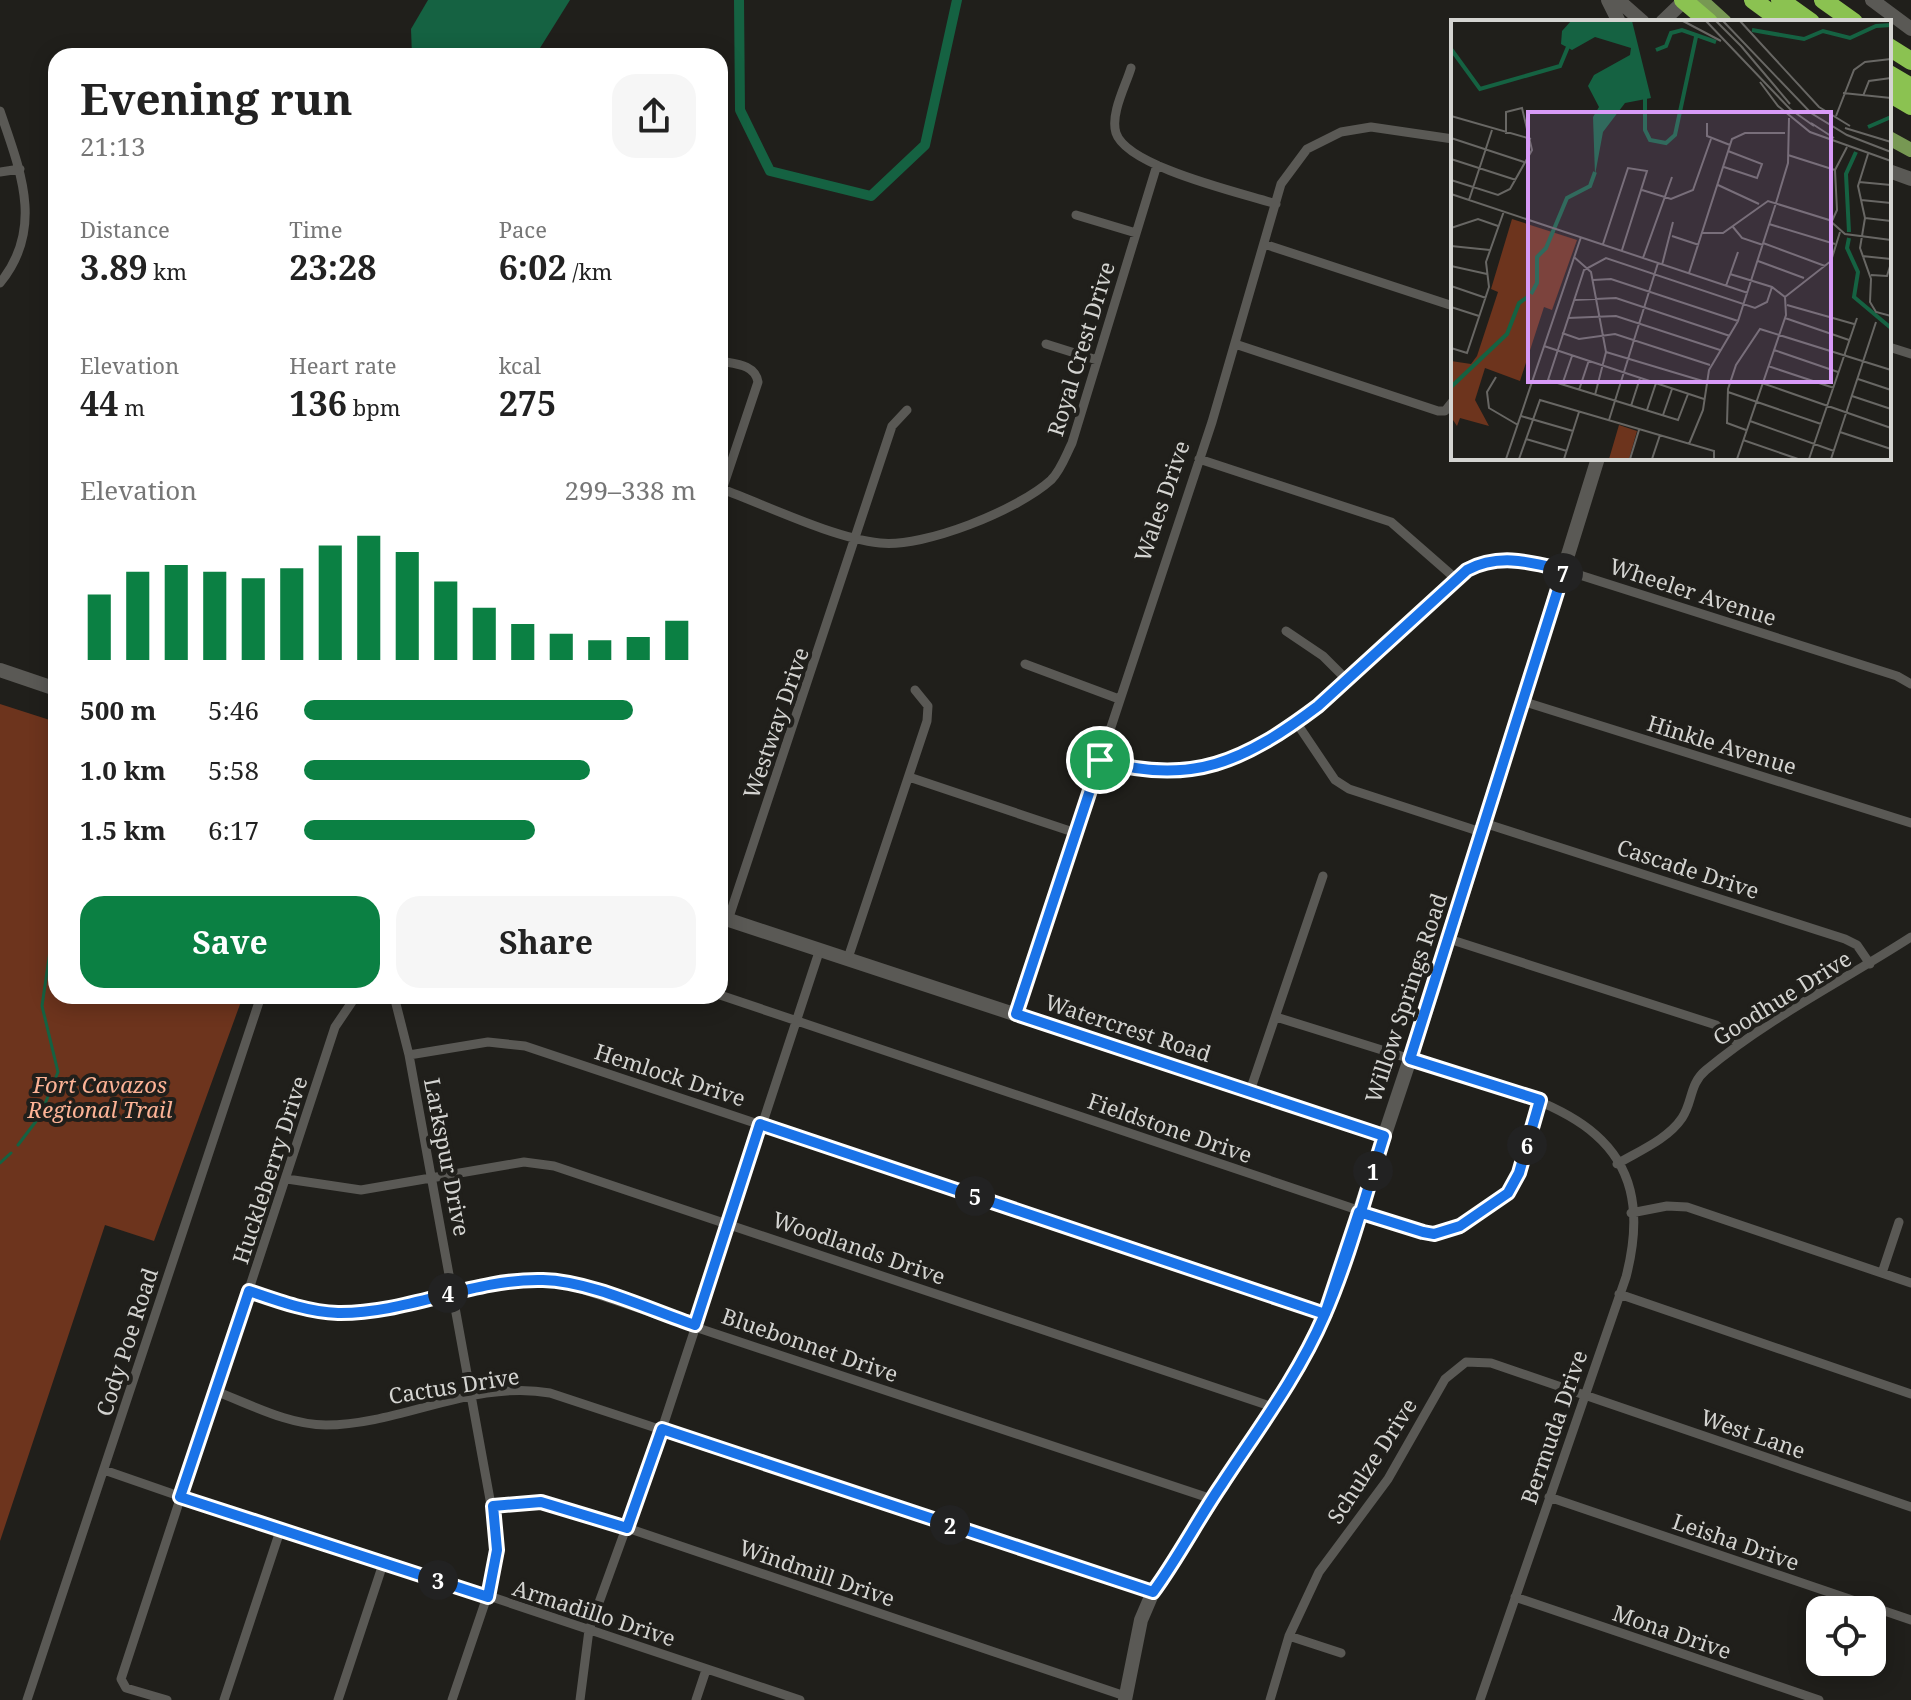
<!DOCTYPE html>
<meta charset="utf-8">
<style>
:root{--surface:#fff;--page:#f6f6f6;--text:#222;--muted:#767676;--accent:#0b8043}
body{margin:0;font-family:"Noto Serif",serif;background:var(--page);color:var(--text);height:100vh;display:flex;flex-direction:column;font-size:30px;white-space:nowrap}
*{box-sizing:border-box;margin:0}
p{font-size:26px;color:var(--muted)}
.icon{flex:none;width:44px;height:44px;fill:none;stroke:currentColor;stroke-width:2;stroke-linecap:round;stroke-linejoin:round}
.map{position:relative;flex:1;overflow:hidden}
.panel{position:absolute;left:48px;top:48px;width:680px;height:956px;display:flex;flex-direction:column;background:var(--surface);border-radius:24px;box-shadow:0 4px 20px #0003}
.panel>*{flex:none}
.tools{position:absolute;left:1806px;top:1596px;display:grid;gap:16px}
.tools a{display:grid;place-items:center;width:80px;height:80px;border-radius:16px;background:var(--surface);box-shadow:0 4px 20px #0003;font-size:40px}
.pin{position:absolute;display:grid;place-items:center;width:68px;height:68px;color:#fff;margin:-34px;border:4px solid #fff;border-radius:50%;box-shadow:0 2px 8px #0007}
.km{position:absolute;width:40px;height:40px;margin:-20px;border-radius:50%;background:#222;color:#fff;font-size:22px;line-height:40px;text-align:center}
.round{display:grid;place-items:center;flex:none;width:84px;height:84px;border-radius:24px;background:var(--page)}
.overview{display:flex;align-items:center;justify-content:space-between;height:136px;padding:0 32px}
h1{font-size:44px;font-weight:700;line-height:60px}
.stats{display:grid;grid-template-columns:repeat(3,1fr);gap:12px;height:136px;padding:8px 32px}
.stats div{display:grid;align-content:center}
.stats b{font-size:34px;font-weight:700}
.stats small{font-size:22px;font-weight:400}
.stats p{font-size:22px}
.chart{height:224px;padding:16px 32px}
.chart p{display:flex;justify-content:space-between}
.chart svg{width:100%;height:144px;margin-top:8px;stroke:var(--accent);stroke-width:6}
.action{display:flex;gap:16px;margin-top:auto;padding:16px 32px}
.action a{flex:1;height:92px;border-radius:24px;background:var(--accent);color:#fff;font-size:32px;font-weight:700;line-height:92px;text-align:center}
.action a+a{background:var(--page);color:var(--text)}
ul{padding:0 32px;list-style:none;font-size:26px}
li{display:grid;grid-template-columns:128px 96px 1fr;align-items:center;height:60px}
li i{height:20px;border-radius:10px;background:var(--accent)}
.map>svg:first-child{display:block}
.green{fill:#6d341d}
.water{fill:#156242}
.lines{fill:none;stroke-linecap:round;stroke-linejoin:round}
.stream{stroke:#156242;stroke-width:3}
.canal{stroke:#156242;stroke-width:10}
.street{stroke:#5a5955;stroke-width:9}
.secondary{stroke:#5a5955;stroke-width:14}
.primary{stroke:#779853;stroke-width:14}
.highway{stroke:#8bc251;stroke-width:18}
.route-casing{stroke:#fff;stroke-width:16}
.route{stroke:#1a73e8;stroke-width:10}
.labels{text-anchor:middle;stroke-width:8;stroke-linejoin:round;paint-order:stroke}
.street-label{font-size:22px;fill:#d4d4d1;stroke:#201f1b}
.park-label{font-size:22px;font-style:italic;fill:#fdb396;stroke:#201f1b}
.inset-river{fill:none;stroke:#156242;stroke-width:4}
.inset-road{fill:none;stroke:#686764;stroke-width:2}
.view{fill:#d89af8;fill-opacity:0.15;stroke:#d89af8;stroke-width:4}
.inset-edge{fill:none;stroke:#d4d4d1;stroke-width:4}
</style>
<div class="map">
<svg width="1911" height="1700" viewBox="0 0 1911 1700">
<rect width="100%" height="100%" fill="#201f1b"/>
<path class="green" d="M0 704 56 722V996H243L154 1241 105 1225 0 1541Z"/>
<path class="water" d="M428 0H570L535 56H412L411 29Z"/>
<g class="lines">
<path class="stream" d="M18 1145 40 1116 58 1072 42 1006 56 910
M0 1163 11 1153"/>
<path class="canal" d="M739 0 740 110 770 171 871 196 925 145 957 0"/>
<path class="street" d="M1131 68C1126 85 1110 114 1116 133 1127 167 1242 193 1276 204
M0 111C20 170 45 228 0 283
M0 172 20 169
M1076 215 1136 233
M1264 244 1453 306
M1046 344 1097 360
M1235 344 1438 411H1445L1453 401
M1889 347 1911 354
M720 361C735 364 755 364 758 382L720 496
M1199 459 1391 522 1455 578
M722 489C768 506 833 538 880 543 924 548 1018 510 1051 480 1061 470 1066 455 1072 443L1157 165
M1286 631 1323 656 1347 680
M1025 664 1119 699
M1522 701 1911 823
M1296 722 1335 780 1349 789 1481 832
M1100 760C1191 787 1245 761 1318 706L1455 578 1477 565 1500 559 1564 570 1897 676 1911 684
M909 777 1076 833
M1484 823 1845 939 1857 945 1870 964
M728 920 892 426 907 410
M1449 939 1716 1025 1738 1043
M848 958 927 721 928 706 915 690
M720 995 1423 1232 1434 1234 1460 1226 1508 1193 1519 1173 1540 1100
M394 996 409 1055 497 1538 493 1579 452 1700
M1016 1014 1212 422 1281 184 1307 149 1341 132 1371 127 1453 139
M1276 1017C1332 1035 1389 1052 1446 1070 1557 1104 1664 1131 1626 1277L1480 1700
M409 1055 488 1042 525 1046 1325 1314
M1250 1091 1323 876
M1617 1164C1639 1151 1668 1139 1682 1118 1693 1102 1689 1084 1706 1070 1768 1018 1843 981 1911 937
M287 1179 361 1190 524 1162 554 1166 1273 1407
M1631 1213 1667 1206 1687 1207 1911 1283
M1882 1273 1899 1222
M249 1291C278 1301 308 1313 338 1313 412 1314 482 1274 557 1281L1212 1499
M1619 1294 1911 1394
M215 1391C250 1404 288 1425 326 1425 400 1425 475 1379 550 1393L1153 1592
M104 1470 280 1531 384 1561 800 1700
M1549 1497 1911 1620
M493 1506 541 1502 568 1508 1125 1696
M1515 1597 1819 1700
M1289 1636 1341 1653
M27 1700 261 996
M167 1700 126 1688 121 1679 335 1027 356 996
M224 1700 280 1531
M338 1700 384 1561
M580 1700 589 1630 662 1429 820 949
M696 1700 706 1670
M1270 1700 1289 1636 1319 1572 1388 1479 1445 1379 1466 1362 1491 1363 1911 1507"/>
<path class="secondary" d="M1608 0 1619 22
M1618 0 1643 22
M1872 0 1911 29
M1662 22 1685 0
M1889 171 1911 179
M0 670 56 689
M720 917 1384 1136
M1125 1700 1141 1620 1153 1592 1296 1372 1325 1314 1434 987 1598 458"/>
<path class="primary" d="M1701 0 1725 22
M1889 138 1911 150"/>
<path class="highway" d="M1683 0 1709 22
M1753 0 1783 22
M1780 0 1811 22
M1823 0 1854 22
M1889 47 1911 61
M1889 74 1911 87
M1889 93 1911 106"/>
</g>
<g class="lines">
<g class="route-casing">
<path id="route" d="M1100 760 1016 1014 1384 1136C1365 1196 1349 1259 1324 1316 1298 1376 1258 1429 1222 1484 1198 1519 1178 1558 1153 1592L662 1429 627 1528 541 1502 493 1506 497 1550 488 1597 180 1497 249 1291C278 1301 308 1312 338 1313 407 1314 474 1278 543 1280 590 1281 650 1310 695 1325L760 1124 1325 1314 1359 1212 1423 1232 1434 1234 1460 1226 1508 1193 1519 1173 1540 1100 1410 1059 1564 570C1530 562 1499 553 1467 570L1318 706C1245 761 1191 787 1100 760"/>
</g>
<use href="#route" class="route"/>
</g>
<g class="labels">
<g class="street-label">
<text transform="translate(1081 349) rotate(-73)" y="8">Royal Crest Drive</text>
<text transform="translate(1162 501) rotate(-71)" y="8">Wales Drive</text>
<text transform="translate(1693 592) rotate(18)" y="8">Wheeler Avenue</text>
<text transform="translate(776 723) rotate(-71)" y="8">Westway Drive</text>
<text transform="translate(1722 745) rotate(17)" y="8">Hinkle Avenue</text>
<text transform="translate(1688 869) rotate(18)" y="8">Cascade Drive</text>
<text transform="translate(1406 998) rotate(-72)" y="8">Willow Springs Road</text>
<text transform="translate(1782 998) rotate(-32)" y="8">Goodhue Drive</text>
<text transform="translate(1128 1028) rotate(18)" y="8">Watercrest Road</text>
<text transform="translate(670 1075) rotate(18)" y="8">Hemlock Drive</text>
<text transform="translate(1170 1128) rotate(19)" y="8">Fieldstone Drive</text>
<text transform="translate(447 1157) rotate(79)" y="8">Larkspur Drive</text>
<text transform="translate(270 1170) rotate(-72)" y="8">Huckleberry Drive</text>
<text transform="translate(859 1248) rotate(19)" y="8">Woodlands Drive</text>
<text transform="translate(127 1342) rotate(-72)" y="8">Cody Poe Road</text>
<text transform="translate(810 1345) rotate(19)" y="8">Bluebonnet Drive</text>
<text transform="translate(454 1386) rotate(-9)" y="8">Cactus Drive</text>
<text transform="translate(1554 1427) rotate(-71)" y="8">Bermuda Drive</text>
<text transform="translate(1753 1434) rotate(19)" y="8">West Lane</text>
<text transform="translate(1372 1461) rotate(-57)" y="8">Schulze Drive</text>
<text transform="translate(1736 1542) rotate(19)" y="8">Leisha Drive</text>
<text transform="translate(817 1573) rotate(19)" y="8">Windmill Drive</text>
<text transform="translate(594 1613) rotate(18)" y="8">Armadillo Drive</text>
<text transform="translate(1672 1632) rotate(19)" y="8">Mona Drive</text>
</g>
<g class="park-label">
<text x="100" y="1093">Fort Cavazos<tspan x="100" dy="25">Regional Trail</tspan></text>
</g>
</g>
<g transform="translate(1451 20)">
<rect width="440" height="440" fill="#201f1b"/>
<path d="M61 199 126 220 101 290 93 287 69 361 34 348 24 380 38 406 9 398 6 406 0 397V341L20 344 26 336 47 272 40 269ZM168 405 186 411 178 439H158Z" fill="#6d341d"/>
<path d="M120 1H181L200 78 174 83 152 112 144 155 142 97 148 87 137 66 143 55 179 35 180 28 144 17 121 30 110 24 111 11Z" fill="#156242"/>
<path class="inset-river" d="M301 10 353 19 372 11 399 18 425 6 440 5M0 29 29 69 109 46 119 22M205 30 215 26 220 13 231 10 265 22M194 77V110L199 120 215 123 224 115 245 17M417 107 440 97M398 212 395 154 405 132M398 218 396 228 407 252 403 277 440 308M80 274 86 263V237L95 228 116 178 139 166 144 152M0 367 56 314 68 283 78 276"/>
<path class="inset-road" d="M232 1 270 21M255 1 339 89 363 106M265 1 292 28M272 1 360 93 396 115 440 132M289 1 368 87 399 106M290 26 339 84M309 62 327 86 359 112 440 141M392 73 440 78M412 76 418 61 440 58M0 96 80 119M385 96 403 50 414 42 440 39M256 103V116L279 125M360 103 383 118M394 108 440 122M0 118 73 142M417 134 407 166 414 198 409 228 420 259 419 282 425 292 440 296M337 135 384 150M0 139 65 160M273 147 306 158 311 144 277 131M0 160 47 175 59 169 81 130 71 88 55 92V114M408 162 440 165M267 165 308 184M191 170 220 179 242 170 260 119M0 174 297 273M18 180 41 110M410 180 440 183M414 198 440 201M381 201 386 190 384 150 396 127M318 204 384 224M282 207 291 218 312 225M0 208 27 199 47 206M251 213H272L317 181 378 200 394 214 440 220M221 216 248 225M312 223 374 246M152 224 177 148 196 151 171 230M0 226 39 230M411 236 440 239M123 237 140 252 155 332 144 375M192 238 221 157M307 241 353 258M211 245 222 202M0 246 36 254M238 253 281 119 294 113H334M279 254 321 267 334 277M420 255 436 256 440 243M142 260 160 259 287 301M0 266 35 278M275 266 287 232M334 277 380 241 389 212M123 280 165 278 279 316M336 285 403 304M0 287 28 296M117 298 165 296 269 330M334 298 398 320M111 313 128 319 164 314 259 345M93 326 253 379M0 328 16 333 38 267 35 242 53 191M323 330 387 352M155 332 255 362M317 346 383 368M45 357 36 372 38 388 67 405M407 359 440 370M311 363 440 408M111 365 121 336M128 370 138 340M277 372 370 404M237 374 227 400 97 360 133 250 155 238 304 288 316 282 321 267M401 376 440 389M180 386 189 358M196 390 205 363M212 395 221 369M70 396 122 411M158 400 207 243M299 401 383 431M295 410 276 403 277 369 285 345 309 309 440 350M389 412 440 429M75 419 116 431M292 420 347 439M238 424 252 390 258 350 287 301 325 183 337 143 338 98M55 439 130 217M68 439 89 380 263 431V439M113 439 128 392M179 439 188 410M201 439 209 415M286 439 335 295 334 277M358 439 406 298M380 439 425 302"/>
<path class="view" d="M77 92H380V362H77Z"/>
<rect width="440" height="440" class="inset-edge"/>
</g>
</svg>
<div class="tools">
<a><svg class="icon" aria-label="locate" viewBox="0 0 24 24"><circle cx="12" cy="12" r="6"/><path d="M12 2v4M12 18v4M2 12h4M18 12h4"/></svg></a>
</div>
<div class="pin" style="left:1100px;top:760px;background:#1e9e55"><svg class="icon" aria-label="arrive" viewBox="0 0 24 24"><path d="M6 21V4h12l-3 4 3 4H6"/></svg></div>
<b class="km" style="left:1373px;top:1171px">1</b>
<b class="km" style="left:950px;top:1525px">2</b>
<b class="km" style="left:438px;top:1580px">3</b>
<b class="km" style="left:448px;top:1293px">4</b>
<b class="km" style="left:975px;top:1196px">5</b>
<b class="km" style="left:1527px;top:1145px">6</b>
<b class="km" style="left:1563px;top:573px">7</b>
<section class="panel">
<div class="overview"><div><h1>Evening run</h1><p>21:13</p></div><a class="round"><svg class="icon" aria-label="share" viewBox="0 0 24 24"><path d="M12 15V3M7 8l5-5 5 5M5 13v7h14v-7"/></svg></a></div>
<div class="stats">
<div><p>Distance</p><b>3.89<small> km</small></b></div>
<div><p>Time</p><b>23:28</b></div>
<div><p>Pace</p><b>6:02<small> /km</small></b></div>
</div>
<div class="stats">
<div><p>Elevation</p><b>44<small> m</small></b></div>
<div><p>Heart rate</p><b>136<small> bpm</small></b></div>
<div><p>kcal</p><b>275</b></div>
</div>
<div class="chart"><p><span>Elevation</span>299–338 m</p>
<svg viewBox="0 0 160 44" preserveAspectRatio="none"><path d="M5 44V24M15 44V17M25 44V15M35 44V17M45 44V19M55 44V16M65 44V9M75 44V6M85 44V11M95 44V20M105 44V28M115 44V33M125 44V36M135 44V38M145 44V37M155 44V32"/></svg>
</div>
<ul>
<li><b>500 m</b>5:46<i style="width:84%"></i></li>
<li><b>1.0 km</b>5:58<i style="width:73%"></i></li>
<li><b>1.5 km</b>6:17<i style="width:59%"></i></li>
</ul>
<div class="action"><a>Save</a><a>Share</a></div>
</section>
</div>
